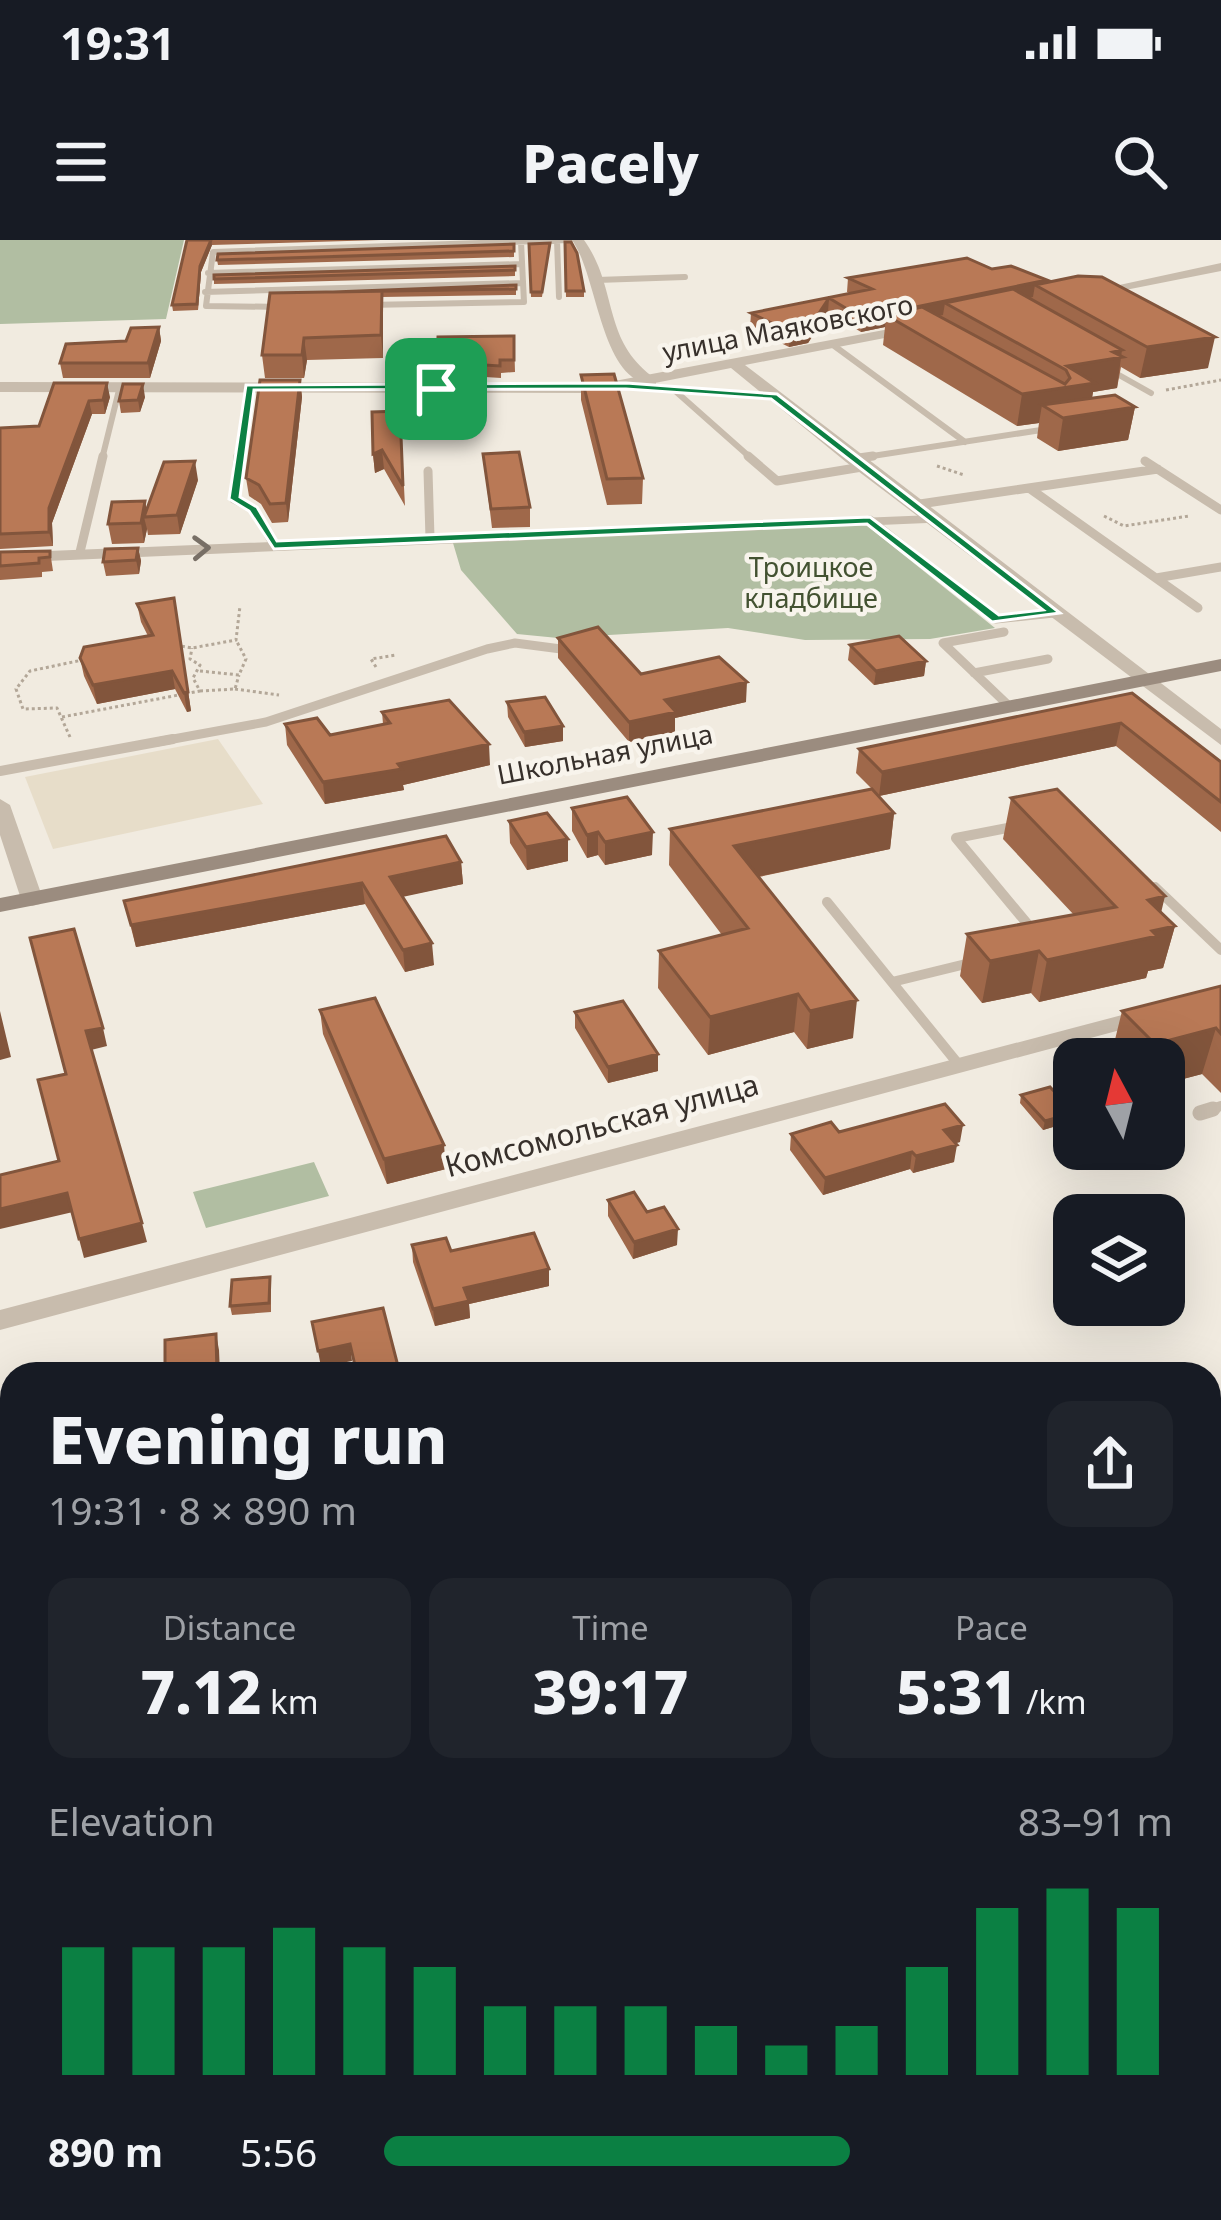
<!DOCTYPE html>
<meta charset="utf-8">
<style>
:root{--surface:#171b24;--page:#20242c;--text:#f1f3f6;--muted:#9ea1a6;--accent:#0b8043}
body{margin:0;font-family:"Noto Sans",sans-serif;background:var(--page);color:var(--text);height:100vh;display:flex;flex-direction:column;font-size:45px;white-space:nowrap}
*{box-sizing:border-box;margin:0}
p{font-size:39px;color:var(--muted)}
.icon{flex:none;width:66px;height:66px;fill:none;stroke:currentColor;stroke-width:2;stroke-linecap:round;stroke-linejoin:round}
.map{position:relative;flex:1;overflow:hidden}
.panel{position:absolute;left:0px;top:1122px;width:1221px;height:858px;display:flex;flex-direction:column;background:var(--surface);border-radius:36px 36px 0 0;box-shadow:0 12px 48px #0002}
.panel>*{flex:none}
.needle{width:78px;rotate:353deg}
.buttons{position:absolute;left:1053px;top:798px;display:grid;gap:24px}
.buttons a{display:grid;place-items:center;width:132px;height:132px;border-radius:24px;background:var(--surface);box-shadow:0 12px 48px #0002;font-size:60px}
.pin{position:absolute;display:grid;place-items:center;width:102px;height:102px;color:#fff;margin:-51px;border-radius:24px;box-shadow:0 6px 18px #0006}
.round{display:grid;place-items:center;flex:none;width:126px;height:126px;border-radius:24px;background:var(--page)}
.summary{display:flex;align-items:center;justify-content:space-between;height:204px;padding:0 48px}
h1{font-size:66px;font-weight:800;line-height:90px}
.figures{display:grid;grid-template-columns:repeat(3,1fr);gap:18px;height:204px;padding:12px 48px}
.figures div{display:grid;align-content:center;border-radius:24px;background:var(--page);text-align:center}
.figures b{font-size:60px;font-weight:800}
.figures small{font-size:33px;font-weight:400}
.figures p{font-size:33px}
.chart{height:336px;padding:24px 48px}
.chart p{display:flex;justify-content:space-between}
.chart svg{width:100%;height:216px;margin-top:12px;stroke:var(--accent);stroke-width:6}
ul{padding:0 48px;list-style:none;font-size:39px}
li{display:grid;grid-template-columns:192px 144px 1fr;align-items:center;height:90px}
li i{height:30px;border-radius:15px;background:var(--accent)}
.status{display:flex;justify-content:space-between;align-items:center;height:84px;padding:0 60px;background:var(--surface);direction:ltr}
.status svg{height:33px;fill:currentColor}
header{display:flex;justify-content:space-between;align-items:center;height:156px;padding:0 48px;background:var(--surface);font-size:54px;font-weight:800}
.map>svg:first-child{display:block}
.green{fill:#b1bea2}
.plaza{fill:#e7ddc9}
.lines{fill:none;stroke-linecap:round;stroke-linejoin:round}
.path-far1{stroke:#b3a798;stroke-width:3;stroke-dasharray:3 3;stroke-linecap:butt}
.path{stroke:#b3a798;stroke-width:9;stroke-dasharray:9 9;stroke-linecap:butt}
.service-far4{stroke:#c8bcad;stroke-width:6}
.service-far3{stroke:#c8bcad;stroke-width:9}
.service-far2{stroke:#c8bcad;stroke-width:10}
.service-far1{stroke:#c8bcad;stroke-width:15}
.service{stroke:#c8bcad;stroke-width:18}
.minor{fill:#c8bcad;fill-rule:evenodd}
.tertiary{fill:#c8bcad;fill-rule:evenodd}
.secondary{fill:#9b8c7f;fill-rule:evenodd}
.wall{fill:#9f684a}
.shaded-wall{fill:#82553c}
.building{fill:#b97956;stroke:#82553c;stroke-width:3}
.oneway{stroke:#786f66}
.route{fill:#0b8043;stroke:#fff;stroke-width:3;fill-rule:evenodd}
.labels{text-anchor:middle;stroke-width:9;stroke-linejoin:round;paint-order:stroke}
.far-street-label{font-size:27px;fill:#37302b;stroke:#f8f4ec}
.far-park-label{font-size:27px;fill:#435231;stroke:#f8f4ec}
.street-label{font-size:30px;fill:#37302b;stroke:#f8f4ec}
</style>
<div class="status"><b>19:31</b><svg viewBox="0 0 49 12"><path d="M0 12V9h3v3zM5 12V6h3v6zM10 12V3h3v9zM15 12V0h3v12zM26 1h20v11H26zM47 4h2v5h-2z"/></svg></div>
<header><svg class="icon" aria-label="menu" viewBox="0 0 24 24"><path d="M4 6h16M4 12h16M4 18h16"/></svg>Pacely<svg class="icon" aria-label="search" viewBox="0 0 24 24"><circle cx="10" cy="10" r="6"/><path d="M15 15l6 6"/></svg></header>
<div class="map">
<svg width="1221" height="1980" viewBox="0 0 1221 1980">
<rect width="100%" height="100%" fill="#f1ebe0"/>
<path class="green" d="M0 0H184L166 79 0 84Z
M865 284 995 388 930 399 805 400 728 388 558 398 517 394 461 330 453 303Z
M314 922 329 956 206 988 193 952Z
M542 1968H682L683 1980H543Z"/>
<path class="plaza" d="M218 499 263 564 53 609 25 537Z"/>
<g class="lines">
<path class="path-far1" d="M1166 150 1221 140
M937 226 964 235
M1104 276 1124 286 1189 276
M176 405 192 408 236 400 240 366
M376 427 371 419 396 415
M200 431 239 435 246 419 236 400
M235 449 279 455
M200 451 235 449 239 435
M62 477 200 451 193 438 200 425 190 419 192 408
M70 497 57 468 23 469 16 449 30 431 87 419"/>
<path class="path" d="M453 1968V1980"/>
<path class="service-far4" d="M557 0 559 57
M208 33 522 24
M597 40 685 37
M205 52 523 43
M367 65 524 62 521 2
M284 67 206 66 213 12 570 0
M833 105 965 202
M1103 126 1151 153
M626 146 774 156
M673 149 752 219
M102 219 120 146
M238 219 250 147
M853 219 1054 188"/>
<path class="service-far3" d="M238 216 234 259 254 269 274 305
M748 216 777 241 862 227
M852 219 873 216
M1145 221 1221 270
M428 231 430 298
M1029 248 1198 368
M913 265 1158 229
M870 280 996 379 1054 373
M80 312 103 216
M1156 338 1221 327
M1004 392 943 403 1009 466
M974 433 1048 419
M157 502 266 482 487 409 515 403 561 409"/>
<path class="service-far2" d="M0 531 173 499
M1018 586 956 598 1035 693
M1155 647 1221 710
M827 662 959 825
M892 742 974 722
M1204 872 1221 866"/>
<path class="service-far1" d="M1200 873 1213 869"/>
<path class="service" d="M25 1968V1980"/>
<path class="minor" d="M572 0H584C619 49 601 101 656 139V145C600 145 599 38 572 0Z
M933 275V281L927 283 0 323V313Z
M0 559 10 565 43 659 40 664 32 666 21 659 0 595Z
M1221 749V763L0 1090V1070Z"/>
<path class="tertiary" d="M1221 23V31L1080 59 1073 55Z
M921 83 926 90 745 125 1221 489V505L846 222 731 128 604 153 0 152V142L604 143Z
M1209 1509H1221V1545H1209Z
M12 1544V1582L0 1585V1547Z"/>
<path class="secondary" d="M1221 419V431L0 672V658Z"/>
</g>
<path class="wall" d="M187 0H381L212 5 201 32 198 70 173 71 172 65Z
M565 2 584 51V57H566Z
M550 3 542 57H531L529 4Z
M514 4V17L218 25 217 20Z
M515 26V36L214 44V39Z
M992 29 1047 40V43L1208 128 1140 138 1121 127 1117 148 1093 152 1092 158 1135 167 1128 200 1058 211 1037 198 1039 183 1017 186 883 105 885 87 861 92 828 72 808 103 789 107 750 88 751 73 851 53 847 52 848 38Z
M516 49V55L382 57 383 118 307 120 304 138H265L262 115 270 53Z
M159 87 161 101 150 138H63L60 123 126 101Z
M514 96 515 132 501 133V138L437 134V122Z
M581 135 643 238 642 264 607 265 581 160Z
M300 140 302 157 288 282 272 283 261 264 249 256 246 238Z
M54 143 110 157 105 174H92L52 283 53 306 0 309V188L39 186Z
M145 157 140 172 121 173 119 161Z
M400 171 405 266 384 229 375 233 373 214Z
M483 214 530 267V287L492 288Z
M198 240 180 294 148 295 147 289 144 303 112 304 108 284 146 271Z
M138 308 141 321 139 334 106 336 103 322Z
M50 311 53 331 42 332V337L0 340V312Z
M174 358 191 471 187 472 175 449 97 464 84 436 80 418 148 396 141 382 137 364Z
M558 398 641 434 746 462 675 478V492L629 502 558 418Z
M850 405 926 421 924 436 874 445 848 420Z
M1132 453 1221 522V592L1116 506 879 556 856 533 859 509Z
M507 462 563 501 525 507 508 477Z
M382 472 490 525 403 545 404 550 325 564 287 505 285 484 330 495 383 484Z
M1011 558 1161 673 1175 686 1163 728 1148 731 1146 738 1039 762 1031 753 982 763 960 736 967 694 1074 675 1003 599Z
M572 568 652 615 605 625 598 615 587 618 572 591Z
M894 573 890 609 759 637 853 798 807 809 794 792 708 815 658 748 659 711 722 695 669 625 670 589Z
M509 581 568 599V621L527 630 510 603Z
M461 622 463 644 403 656 434 725 405 732 365 664 136 707 124 661Z
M1221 746V853L1202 834 1164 844V819H1114L1111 816 1122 771Z
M320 770 446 929 387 944 323 794Z
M575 772 658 814V831L608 843 575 788Z
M1021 855 1073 881 1043 890 1020 863Z
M839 892 960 902 955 903 954 922 913 933 910 929 823 955 790 910 791 894Z
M608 960 647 972 677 1005 633 1019 608 976Z
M412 1005 451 1011 549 1046 469 1064 470 1078 435 1086 413 1022Z
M271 1045V1072L232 1075 230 1066Z"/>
<path class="shaded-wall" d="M211 0 212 5 201 32 198 70 200 26Z
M1047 40 1046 51 1035 45 1033 57 960 72 945 63 943 75 902 84 886 75 885 87 861 92 862 78Z
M382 51 383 72V118L381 95Z
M829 58 828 72 808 103 789 107 790 92Z
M159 87 161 101 150 138 148 123Z
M1215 97 1208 128 1140 138 1147 107Z
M304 98 307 120 304 138 302 115Z
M1122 110 1117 148 1093 152 1089 174 1135 167 1128 200 1058 211 1063 178 1042 165 1039 183 1017 186 1022 154 1068 147 1070 138 1067 126Z
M300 140 302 157 288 282 286 263Z
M107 143 110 157 105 174 103 160Z
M143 144 145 157 140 172 138 160Z
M89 161 92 174 52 283 53 306 49 292V268Z
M382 210 384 229 375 233 373 214Z
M195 221 198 240 180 294 177 275Z
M145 261 148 276 144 277 147 289 144 303 141 283Z
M138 308 141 321 139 334 136 320Z
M177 376 191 471 187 472 184 453Z
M926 421 924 436 874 445 876 431Z
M172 431 175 449 97 464 93 445Z
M747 442 746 462 675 478V492L629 502V482L665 460Z
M1121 483 1116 506 879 556 882 532Z
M563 486V501L525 507 524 492Z
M489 504 490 525 403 545 404 550 325 564 323 542Z
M894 573 890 609 732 642 734 606Z
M598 592V615L587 618V595Z
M653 592 652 615 605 625V602Z
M568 599V621L527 630 526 607Z
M461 622 463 644 393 659 390 637Z
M362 643 365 664 136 707 131 685Z
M1165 656 1157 690 1175 686 1163 728 1148 731 1146 738 1039 762 1047 720 1148 660Z
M432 703 434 725 405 732 403 710Z
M1039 711 1031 753 982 763 990 721Z
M798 754 794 792 708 815 710 777Z
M857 760 853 798 807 809 810 771Z
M0 771 11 817 0 820Z
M103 788 107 806 91 810 86 791Z
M1216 788 1202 834 1164 844V819H1151L1155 804Z
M658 814V831L608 843V827Z
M1074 873 1073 881 1043 890 1045 881Z
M963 885 960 902 941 907 944 890Z
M444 905 446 929 387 944 384 919Z
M957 905 954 922 913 933 916 916Z
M912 912 910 929 823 955 825 938Z
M67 953 73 972 0 989V969Z
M142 983 147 1002 84 1018 79 999Z
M678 989 677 1005 633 1019 634 1002Z
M549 1029V1046L469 1064 470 1078 435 1086 433 1069 464 1048Z
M216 1094 219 1110 220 1134H217Z
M350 1104 352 1121 321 1127 318 1111Z
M398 1126 399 1134H357Z
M12 1461V1478L0 1482V1464Z
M142 1968H154V1980H142Z"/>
<path class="building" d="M187 0H211L200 26 197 64 172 65Z
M565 2H571L577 13 584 51H566Z
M550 3 542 52H531L529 4Z
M514 4V11L217 20 218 14Z
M967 18 992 29 1011 26 1047 40 862 78 829 58 809 88 790 92 751 73 872 49 848 38Z
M515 26V30L214 39V35Z
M1078 36 1102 37 1215 97 1147 107 1035 45Z
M516 45V49L333 52Z
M1013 49 1122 110 1113 112 1123 117 1067 126 1095 143 1022 154 886 75 922 67 1065 144 1070 138 1066 130 945 63Z
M382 51 381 95 304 98 302 115H262L270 53Z
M159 87 148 123H60L66 104 126 101 131 88Z
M514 96V120H500V126L437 122 438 97Z
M614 134 643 238 607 239 581 135Z
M260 140H300L286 263 270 264 259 245 246 238Z
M54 143H107L103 160 89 161 49 268V292L0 294V188L39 186Z
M123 144H143L138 160 119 161Z
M1115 155 1135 167 1063 178 1042 165Z
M400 171 403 246 382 210 373 214 372 172Z
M519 212 530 267 491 269 483 214Z
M195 221 177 275 144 277 164 222Z
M145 261 141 283 108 284 112 262Z
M138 308 136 320 103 322 105 309Z
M50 311V317L39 318V323L0 326V312Z
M174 358 188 452 184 453 172 431 93 445 80 418 84 407 153 395 137 364Z
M598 387 641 434 719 417 747 442 665 460 676 472 629 482 558 398Z
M899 396 926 421 876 431 850 405Z
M1132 453 1221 522V562L1121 483 882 532 859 509Z
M545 457 563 486 524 492 507 462Z
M449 460 489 504 398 524 402 529 323 542 285 484 317 478 330 495 390 483 382 472Z
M872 549 894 573 734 606 857 760 810 771 798 754 710 777 659 711 748 688 670 589Z
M1057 549 1165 656 1148 660 1175 686 1152 691 1157 696 1047 720 1039 711 990 721 967 694 1116 667 1011 558Z
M627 557 653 592 605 602 598 592 587 595 572 568Z
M547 573 568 599 526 607 509 581Z
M446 596 461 622 390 637 432 703 403 710 362 643 131 685 124 661Z
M74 689 103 788 86 791 142 983 79 999 67 953 0 969V935L59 921 38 840 66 834 30 698Z
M1221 746V794L1216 788 1155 804 1122 771Z
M375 758 444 905 384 919 320 770Z
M623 761 658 814 608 827 575 772Z
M1050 847 1074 872V873L1045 881 1021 855Z
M945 864 963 885 944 890 957 905 916 916 912 912 825 938 791 894 831 882 839 892Z
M634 952 647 972 664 967 678 989 634 1002 608 960Z
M534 993 549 1029 464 1048 469 1061 433 1069 412 1005 446 998 451 1011Z
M270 1037 269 1063 230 1066 232 1040Z
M383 1068 398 1126 357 1134 350 1104 318 1111 312 1082Z
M216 1094 217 1134H165V1100Z
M12 1386V1461L0 1464V1390Z
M43 1968H142V1980H43Z
M287 1968H381L382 1980H289Z"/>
<defs><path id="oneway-chevron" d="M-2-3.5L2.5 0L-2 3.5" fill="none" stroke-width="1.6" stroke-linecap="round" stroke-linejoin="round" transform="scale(3)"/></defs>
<use class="oneway" href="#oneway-chevron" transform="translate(201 308) rotate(-2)"/>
<path class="route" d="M626 143 777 154 1060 373 992 382 867 284 274 309 249 271 229 259 246 145ZM626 149 771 159 1043 370 999 375 870 277 277 301 257 267 240 257 254 150Z"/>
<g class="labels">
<g class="far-street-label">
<text transform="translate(788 89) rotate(-11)" y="9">улица Маяковского</text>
<text transform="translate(605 515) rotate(-11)" y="9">Школьная улица</text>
</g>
<g class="far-park-label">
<text x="811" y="337">Троицкое<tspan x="811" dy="31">кладбище</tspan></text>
</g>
<g class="street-label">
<text transform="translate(602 886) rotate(-15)" y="10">Комсомольская улица</text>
</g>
</g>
</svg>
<div class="buttons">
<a><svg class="needle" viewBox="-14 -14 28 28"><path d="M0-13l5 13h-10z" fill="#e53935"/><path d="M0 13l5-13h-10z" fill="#9ea1a6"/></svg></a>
<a><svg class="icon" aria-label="layers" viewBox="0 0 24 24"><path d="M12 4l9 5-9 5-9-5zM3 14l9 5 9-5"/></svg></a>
</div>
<div class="pin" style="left:436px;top:149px;background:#1e9e55"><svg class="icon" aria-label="arrive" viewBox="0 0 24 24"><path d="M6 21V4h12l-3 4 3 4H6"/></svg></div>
<section class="panel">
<div class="summary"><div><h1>Evening run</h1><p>19:31 · 8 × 890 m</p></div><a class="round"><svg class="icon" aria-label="share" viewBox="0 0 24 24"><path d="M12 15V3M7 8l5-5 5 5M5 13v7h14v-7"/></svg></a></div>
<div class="figures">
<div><p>Distance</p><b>7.12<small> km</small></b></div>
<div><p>Time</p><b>39:17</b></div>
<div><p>Pace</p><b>5:31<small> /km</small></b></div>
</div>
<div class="chart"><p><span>Elevation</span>83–91 m</p>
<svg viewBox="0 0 160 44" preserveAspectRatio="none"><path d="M5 44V18M15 44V18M25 44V18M35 44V14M45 44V18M55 44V22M65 44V30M75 44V30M85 44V30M95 44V34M105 44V38M115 44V34M125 44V22M135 44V10M145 44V6M155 44V10"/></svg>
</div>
<ul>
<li><b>890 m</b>5:56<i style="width:59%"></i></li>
</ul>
</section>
</div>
